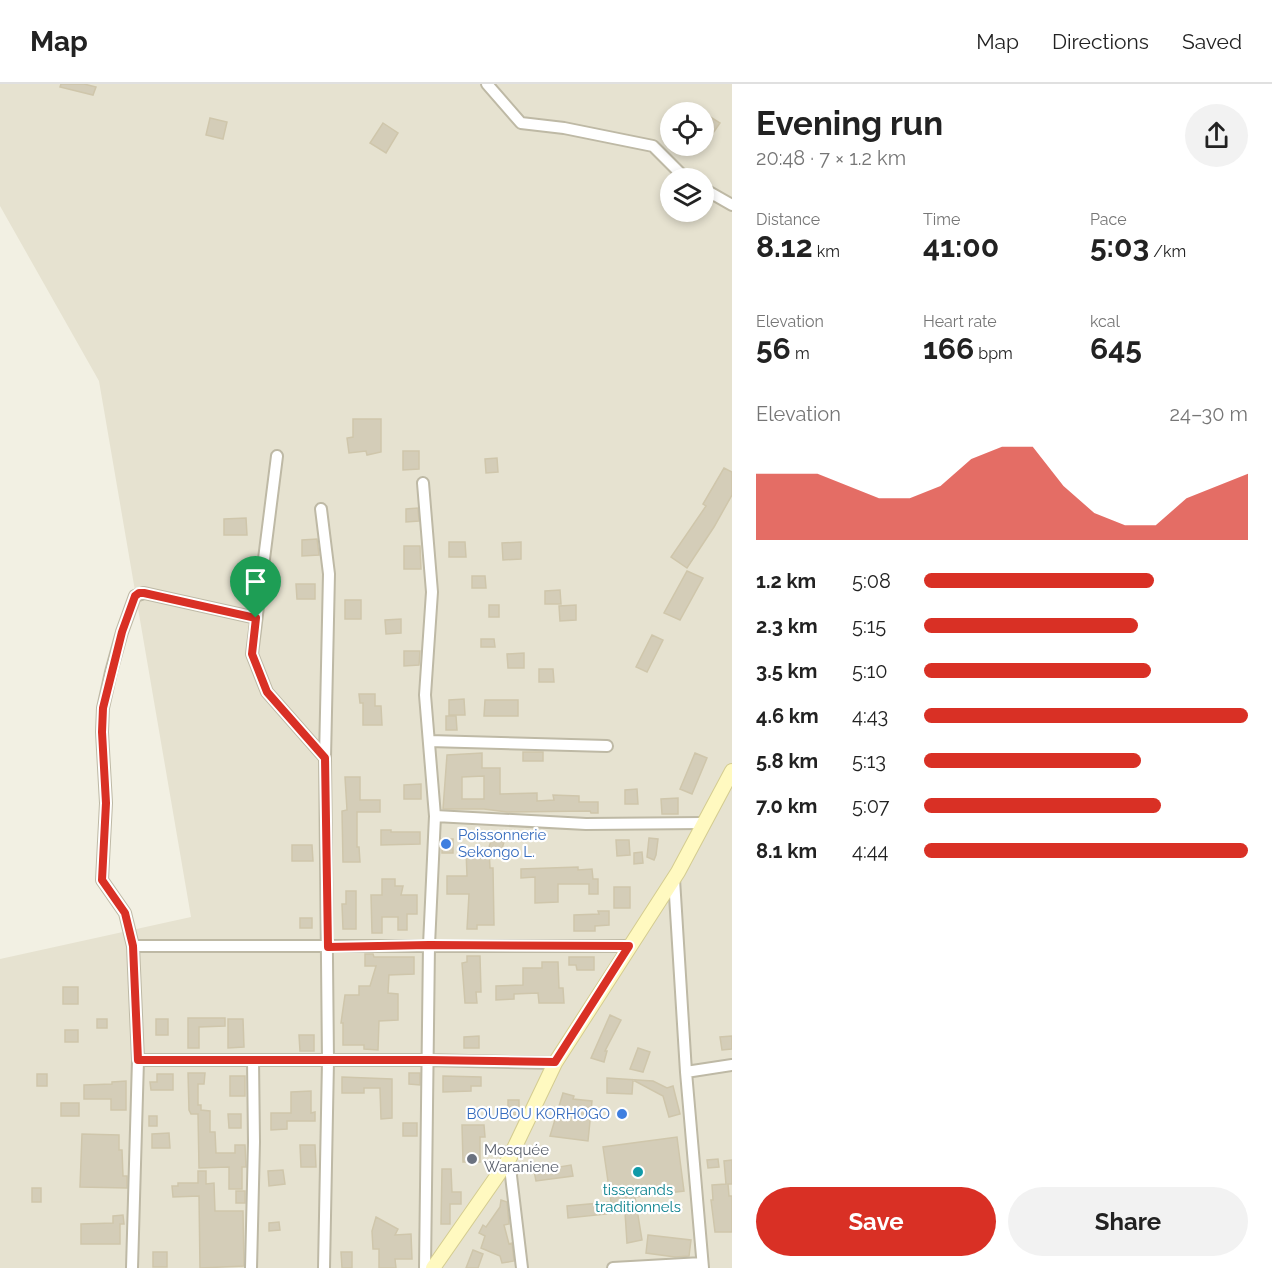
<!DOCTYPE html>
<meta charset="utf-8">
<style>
:root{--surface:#fff;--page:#f2f2f2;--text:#222;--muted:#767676;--line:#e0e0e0;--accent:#d93025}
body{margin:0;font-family:Raleway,sans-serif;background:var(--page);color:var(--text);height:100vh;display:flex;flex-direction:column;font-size:22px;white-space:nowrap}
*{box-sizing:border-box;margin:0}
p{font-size:20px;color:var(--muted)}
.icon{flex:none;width:33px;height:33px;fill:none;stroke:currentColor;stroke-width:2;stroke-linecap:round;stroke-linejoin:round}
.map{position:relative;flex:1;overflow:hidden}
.side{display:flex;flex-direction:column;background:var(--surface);width:540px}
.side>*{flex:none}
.controls{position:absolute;left:660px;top:18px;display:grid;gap:12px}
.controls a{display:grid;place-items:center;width:54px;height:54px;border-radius:50%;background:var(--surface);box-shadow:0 3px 9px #0003;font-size:30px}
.pin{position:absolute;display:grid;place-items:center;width:51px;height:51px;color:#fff;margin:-62px -26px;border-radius:50% 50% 50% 0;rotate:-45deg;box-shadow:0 0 6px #0007}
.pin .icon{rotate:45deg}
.round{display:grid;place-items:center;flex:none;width:63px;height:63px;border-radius:32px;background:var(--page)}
.headline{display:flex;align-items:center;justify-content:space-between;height:102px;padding:0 24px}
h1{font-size:33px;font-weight:700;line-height:45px}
.figures{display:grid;grid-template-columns:repeat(3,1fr);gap:9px;height:102px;padding:6px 24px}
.figures div{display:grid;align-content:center}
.figures b{font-size:30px;font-weight:700}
.figures small{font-size:16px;font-weight:400}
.figures p{font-size:16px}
.chart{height:168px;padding:12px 24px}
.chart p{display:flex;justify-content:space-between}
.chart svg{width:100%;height:108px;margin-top:6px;fill:var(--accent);opacity:.7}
.primary-button{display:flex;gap:12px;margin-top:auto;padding:12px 24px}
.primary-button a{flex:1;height:69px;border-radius:36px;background:var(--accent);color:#fff;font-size:24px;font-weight:700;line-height:69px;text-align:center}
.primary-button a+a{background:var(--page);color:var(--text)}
ul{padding:0 24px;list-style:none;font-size:20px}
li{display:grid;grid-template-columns:96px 72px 1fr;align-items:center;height:45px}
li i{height:15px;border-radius:8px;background:var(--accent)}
header{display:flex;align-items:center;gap:36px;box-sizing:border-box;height:84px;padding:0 30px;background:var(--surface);border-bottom:2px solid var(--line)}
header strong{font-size:28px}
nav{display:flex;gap:33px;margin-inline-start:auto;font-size:21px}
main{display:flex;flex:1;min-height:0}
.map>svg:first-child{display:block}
.residential{fill:#e6e2d0;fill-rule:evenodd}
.building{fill:#d4cdb8;stroke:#cfc6ab;stroke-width:1.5;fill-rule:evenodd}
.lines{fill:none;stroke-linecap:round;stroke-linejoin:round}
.street-casing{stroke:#beb9a5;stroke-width:14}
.secondary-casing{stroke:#d4cc90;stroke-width:16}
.street{stroke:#fff;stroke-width:10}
.secondary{stroke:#fff9c0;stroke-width:14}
.route-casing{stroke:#fff;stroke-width:12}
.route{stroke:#d93025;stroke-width:8}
.shop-dot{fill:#3f7fe0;stroke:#fff;stroke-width:2}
.worship-dot{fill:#6b7280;stroke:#fff;stroke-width:2}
.culture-dot{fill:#0f9aa8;stroke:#fff;stroke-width:2}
.labels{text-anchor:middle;stroke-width:4.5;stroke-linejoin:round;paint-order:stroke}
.shop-label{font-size:15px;fill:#366cbe;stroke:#fff;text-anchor:start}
.worship-label{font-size:15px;fill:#5b616d;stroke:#fff;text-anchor:start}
.culture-label{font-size:15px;fill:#0d838f;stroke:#fff}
</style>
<header>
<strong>Map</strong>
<nav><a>Map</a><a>Directions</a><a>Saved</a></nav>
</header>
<main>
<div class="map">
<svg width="732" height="1184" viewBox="0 0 732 1184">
<rect width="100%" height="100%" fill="#f2f0e3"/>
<path class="residential" d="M0 0H732V1184H0V875L191 833 99 297 0 122ZM670 28H704V62H670ZM670 94H704V128H670Z"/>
<path class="building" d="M61 0H84L96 3 93 11 60 3Z
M704 29 720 39 711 52 704 48Z
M210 34 227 38 223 55 206 51Z
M383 39 398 49 386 69 370 59Z
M353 335H381V368L367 371 366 367 349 369 347 354 353 353Z
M403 367H419V385L403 386Z
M497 374 498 388 486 389 485 375Z
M724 384 732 388V411L714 443 687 484 671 473 706 422 703 420Z
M418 424 419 437 406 438V425Z
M246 434 247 451H224V435Z
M317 455 319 471 302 472V456Z
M449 458H465L466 473H449Z
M521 458V475L503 476 502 459Z
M404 462H420L421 485H404Z
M687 487 703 494 680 536 664 529Z
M472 492H485L486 504H472Z
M296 500H315V515H297Z
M560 506 561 520H545V507Z
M345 516H361V535H345Z
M489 521H499V533H489Z
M576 521V536L560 537 559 522Z
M401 535V549L386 550 385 536Z
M652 551 663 556 647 588 636 583Z
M481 555H494L495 563H481Z
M404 567H420L419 581 404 582Z
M524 569V584H508L507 570Z
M539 585H553L554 598H539Z
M359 610H375V622H381L382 641H363V619H360Z
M464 615 465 631H449V616Z
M485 616H518V632H484Z
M446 632H456L457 646H446Z
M523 668H543V677H523Z
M482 669V684H500V710L537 709V717L554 716 553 711 579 712V718H598V729H591L590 727 507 728 484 725H443L447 671ZM484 692V715H462V693Z
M695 669 707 674 692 710 680 705Z
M345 693H360V716H380V728H357V763H359L360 778H343L342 727 347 726Z
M421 700V715H404V701Z
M637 705 638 720H625V706Z
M678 714V730H662L661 715Z
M381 746H391V748H420V760L381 761Z
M492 754 504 758 501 768 489 763Z
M649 754 658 755 656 771 654 776 647 773Z
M442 755H453V769H442Z
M616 756H629L630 771 617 772Z
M292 761H312L313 777H292Z
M489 765 490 784H493L494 841H477V845H467L469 810H447V792H467L466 766Z
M642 768 643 779 634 780V769Z
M578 783V786L592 785 593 795H598V810H589V800H558V818L535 819V793L521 794V785Z
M382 795H395V802H403L401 811H417V830H407V846H398V833H382V849H372L371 811H382Z
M614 803H630V824H614Z
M346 807H356V845H343L342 820H346Z
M598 827H609V841L595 842V847H574V831L599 830Z
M300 834H312V844H300Z
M365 870H373L374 873H414V890L389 891 388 909 398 910V936L379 937 378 966 364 965V961H343V939H341L345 911H359V902H370L376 882H365Z
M467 872H480L481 908H476L477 919H465L462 879 467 878Z
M569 873H594V886H577L576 881H569Z
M542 878H558L559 904H563L564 919H539L538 909 514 910V915L496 916V902L523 901V884H542Z
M63 903H78V920H63Z
M610 931 621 936 605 967H607L604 978 591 974Z
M188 934H225V942L199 943V964H188Z
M97 935H107V944H97Z
M156 935H168V951H156Z
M228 935H243L244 963 228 964Z
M65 946H78V958H65Z
M299 951H314V967H300Z
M479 952V964H464V953Z
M732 952V965L722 966 720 953Z
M638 964 650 968 643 988 630 985Z
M188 989H205L204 1000H198V1021H201V1026L210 1027V1048H215L216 1069H235V1061H245L246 1083H242V1105H229V1083L199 1084 198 1030H191L189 1026Z
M409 989H420V1001L409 1000Z
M37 990H47V1002H37Z
M157 990H173V1006H151L150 998H157Z
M230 992H245V1012H230Z
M443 992 481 993V1002H471V1007L443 1008Z
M342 993 392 995V1034L381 1035 380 1004H364V1009H342Z
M607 994 653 997 667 1004 673 1002 680 1030 669 1033 663 1012 633 996 632 1010 607 1009Z
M126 997V1026H111V1015H84V1001L112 1000V998Z
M311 1007V1029L315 1028V1037H287V1045L271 1046V1029H291V1008Z
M563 1009 574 1012 573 1015 592 1017 588 1057 550 1052Z
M508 1016H519V1031H508Z
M61 1019H79V1032H61Z
M228 1030H241V1044H229Z
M149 1032H157V1042H149Z
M403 1039H417V1052H403Z
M462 1041H484L485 1053H480V1078H463Z
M169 1049 170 1064H152V1050Z
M82 1050 119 1051V1066H122L123 1092H127V1104L80 1103Z
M677 1053 684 1107 635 1113 642 1156 627 1159 625 1128 568 1134 567 1122 611 1118 603 1063Z
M300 1061H315L316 1083H301Z
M718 1075 719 1083 708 1084 707 1076Z
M732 1076V1100H728L729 1112H732V1148H715L711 1116H713L712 1101 726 1100 724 1077Z
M571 1081 573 1092 536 1097 534 1087Z
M442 1085H451L452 1108H461V1120H450V1140H441Z
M283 1086 285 1100 269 1102 268 1087Z
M198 1087H206V1100L214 1099 215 1127H243L244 1182 200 1184 199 1112 173 1113 172 1102H178V1099H198Z
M32 1104H41V1118H32Z
M236 1107H245V1119H236Z
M501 1116 507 1118 509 1140 504 1141 509 1160 512 1159 514 1177 502 1179 500 1172 481 1164 485 1152 479 1149 483 1141 486 1143 500 1123Z
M123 1131 124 1140H120V1160H81V1140L113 1139V1132Z
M376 1133 398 1145 395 1151 411 1150 412 1175H395L396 1184H379V1165H373L372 1147Z
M279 1138 280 1146 269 1147V1139Z
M648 1151 691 1156 689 1172 675 1173 646 1169Z
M473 1166 483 1170 478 1184H466Z
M153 1168H167V1183H153Z
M341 1168H352V1184H342Z"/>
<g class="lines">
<g class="street-casing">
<path id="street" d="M487 0 521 39 564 44 653 62 685 94
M704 105 732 121
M277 372 252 570 267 608 325 674
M423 399 432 508 425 611 435 732 429 861 425 1184
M321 425 329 490 325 674 328 977 324 1184
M429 657 607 662
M435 732 586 740 704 739
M674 795 686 988 703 1184
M133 862H629
M138 976H428L555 979
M686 988 732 981
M509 1075 522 1184
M132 1184 138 976 133 862 125 829 102 796 106 719 102 648 103 624 111 588 122 548 135 512 144 509 256 534
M251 1184 254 1058 253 976
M613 1184 702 1179"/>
</g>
<g class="secondary-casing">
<path id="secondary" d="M433 1184 509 1075 555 979 678 788 732 687"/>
</g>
<use href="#street" class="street"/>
<use href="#secondary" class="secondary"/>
</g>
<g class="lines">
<g class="route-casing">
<path id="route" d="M139 509H144L256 534 252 570 267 608 325 674 328 863 429 861 629 862 555 978 428 976H138L133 862 125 829 102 796 106 719 102 648 103 624 122 548 135 512Z"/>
</g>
<use href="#route" class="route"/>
</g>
<g class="shop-dot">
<circle cx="446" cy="760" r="6"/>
<circle cx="622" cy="1030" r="6"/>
</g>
<circle class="worship-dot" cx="472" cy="1075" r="6"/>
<circle class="culture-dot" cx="638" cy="1088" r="6"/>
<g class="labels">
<g class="shop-label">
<text x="458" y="756">Poissonnerie<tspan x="458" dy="17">Sekongo L.</tspan></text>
<text x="610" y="1035" text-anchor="end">BOUBOU KORHOGO</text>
</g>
<g class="worship-label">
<text x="484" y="1071">Mosquée<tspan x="484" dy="17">Waraniene</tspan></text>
</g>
<g class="culture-label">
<text x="638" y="1111">tisserands<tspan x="638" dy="17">traditionnels</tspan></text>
</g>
</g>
</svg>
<div class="controls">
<a><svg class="icon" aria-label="locate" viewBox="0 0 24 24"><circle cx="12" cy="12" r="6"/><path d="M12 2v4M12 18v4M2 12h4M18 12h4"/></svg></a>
<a><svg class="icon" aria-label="layers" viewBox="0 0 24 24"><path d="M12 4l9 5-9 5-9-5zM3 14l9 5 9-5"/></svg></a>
</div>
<div class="pin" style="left:256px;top:534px;background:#1e9e55"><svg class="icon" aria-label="arrive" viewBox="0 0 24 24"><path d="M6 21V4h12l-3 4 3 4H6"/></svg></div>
</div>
<section class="side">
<div class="headline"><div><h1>Evening run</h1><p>20:48 · 7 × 1.2 km</p></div><a class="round"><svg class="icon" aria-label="share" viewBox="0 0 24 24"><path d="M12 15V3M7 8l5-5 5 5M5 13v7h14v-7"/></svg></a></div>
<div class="figures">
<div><p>Distance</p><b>8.12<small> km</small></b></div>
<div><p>Time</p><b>41:00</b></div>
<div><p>Pace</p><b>5:03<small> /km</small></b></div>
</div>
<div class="figures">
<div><p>Elevation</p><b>56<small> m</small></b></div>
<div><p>Heart rate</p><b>166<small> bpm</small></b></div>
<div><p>kcal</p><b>645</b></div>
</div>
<div class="chart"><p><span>Elevation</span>24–30 m</p>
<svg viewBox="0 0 160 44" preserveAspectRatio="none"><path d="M0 44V17L10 17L20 17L30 22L40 27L50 27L60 22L70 11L80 6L90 6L100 22L110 33L120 38L130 38L140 27L150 22L160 17V44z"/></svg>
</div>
<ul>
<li><b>1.2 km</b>5:08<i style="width:71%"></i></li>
<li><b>2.3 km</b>5:15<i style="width:66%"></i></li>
<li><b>3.5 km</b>5:10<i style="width:70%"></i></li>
<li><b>4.6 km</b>4:43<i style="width:100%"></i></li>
<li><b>5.8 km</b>5:13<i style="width:67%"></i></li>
<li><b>7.0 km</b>5:07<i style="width:73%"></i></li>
<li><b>8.1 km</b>4:44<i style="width:100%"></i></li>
</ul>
<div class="primary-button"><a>Save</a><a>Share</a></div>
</section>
</main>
